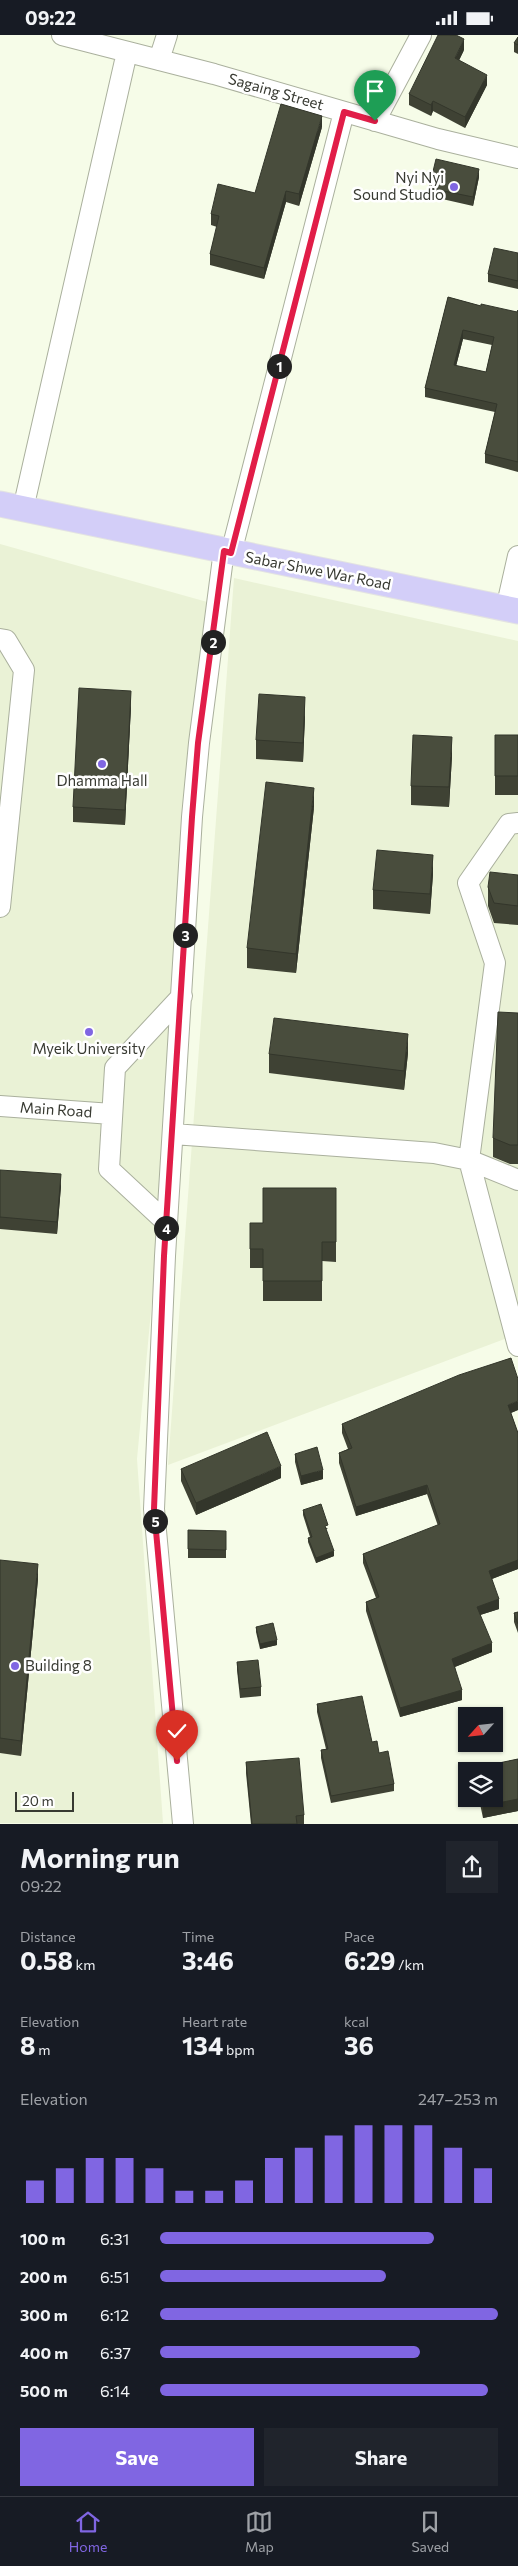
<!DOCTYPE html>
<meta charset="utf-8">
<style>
:root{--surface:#171b24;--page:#20242c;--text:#f1f3f6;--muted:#9ea1a6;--line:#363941;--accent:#8066e2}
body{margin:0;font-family:Commissioner,sans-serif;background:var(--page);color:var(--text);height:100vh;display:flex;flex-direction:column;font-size:19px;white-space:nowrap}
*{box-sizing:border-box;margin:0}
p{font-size:16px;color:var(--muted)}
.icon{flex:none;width:28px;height:28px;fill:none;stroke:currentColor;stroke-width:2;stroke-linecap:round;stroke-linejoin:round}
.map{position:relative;height:1789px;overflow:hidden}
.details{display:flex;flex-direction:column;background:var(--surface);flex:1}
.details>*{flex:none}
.needle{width:32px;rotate:243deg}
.controls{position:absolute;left:458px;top:1672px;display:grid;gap:10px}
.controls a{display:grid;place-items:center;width:45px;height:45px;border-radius:0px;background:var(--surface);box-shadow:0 1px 4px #0004;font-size:25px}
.scale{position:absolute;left:15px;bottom:12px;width:59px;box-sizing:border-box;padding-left:5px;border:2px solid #383a32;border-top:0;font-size:14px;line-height:18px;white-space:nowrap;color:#383a32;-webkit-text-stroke:4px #fff;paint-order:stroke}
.pin{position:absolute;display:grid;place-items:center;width:42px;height:42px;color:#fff;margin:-51px -21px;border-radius:50% 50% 50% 0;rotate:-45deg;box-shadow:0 0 5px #0007}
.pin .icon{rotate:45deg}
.km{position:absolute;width:25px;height:25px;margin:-12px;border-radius:50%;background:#222;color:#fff;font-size:14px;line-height:25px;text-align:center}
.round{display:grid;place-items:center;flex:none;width:52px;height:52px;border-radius:0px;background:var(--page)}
.headline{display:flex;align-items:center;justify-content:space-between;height:85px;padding:0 20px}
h1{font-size:28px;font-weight:700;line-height:38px}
.stats{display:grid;grid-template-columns:repeat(3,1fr);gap:8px;height:85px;padding:5px 20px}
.stats div{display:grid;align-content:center}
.stats b{font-size:25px;font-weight:700}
.stats small{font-size:14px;font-weight:400}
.stats p{font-size:14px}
.chart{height:140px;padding:10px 20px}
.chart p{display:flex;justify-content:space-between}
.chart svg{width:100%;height:90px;margin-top:5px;stroke:var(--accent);stroke-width:6}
.action{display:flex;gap:10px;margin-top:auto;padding:10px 20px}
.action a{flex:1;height:58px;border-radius:0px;background:var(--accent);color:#fff;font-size:20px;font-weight:700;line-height:58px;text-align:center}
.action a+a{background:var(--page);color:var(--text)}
ul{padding:0 20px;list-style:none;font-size:16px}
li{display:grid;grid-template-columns:80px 60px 1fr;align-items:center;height:38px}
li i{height:12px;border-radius:6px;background:var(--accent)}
.status{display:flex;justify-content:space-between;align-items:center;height:35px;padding:0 25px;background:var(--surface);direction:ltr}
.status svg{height:14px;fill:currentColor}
.tabs{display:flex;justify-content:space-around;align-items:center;height:70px;border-top:1px solid var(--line);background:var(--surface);font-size:14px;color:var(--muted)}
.tabs a{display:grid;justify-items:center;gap:2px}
.tabs .selected{color:var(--accent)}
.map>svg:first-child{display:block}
.built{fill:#eaf2d6}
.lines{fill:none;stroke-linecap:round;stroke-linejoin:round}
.minor-casing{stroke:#aab09d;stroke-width:22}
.major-casing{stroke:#e3e3e2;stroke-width:27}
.minor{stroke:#fff;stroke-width:20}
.major{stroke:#d3cef8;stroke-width:25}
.wall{fill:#3f4234;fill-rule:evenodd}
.shaded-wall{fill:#33362b}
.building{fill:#494d3d;stroke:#33362b;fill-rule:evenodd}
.route-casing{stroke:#fff;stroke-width:10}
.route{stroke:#e11d48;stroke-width:6}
.poi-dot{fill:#8066e2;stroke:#fff;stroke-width:2}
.labels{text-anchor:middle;stroke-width:5;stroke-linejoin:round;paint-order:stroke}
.street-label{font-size:15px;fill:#383a32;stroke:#fff}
.poi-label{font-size:15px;fill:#383a32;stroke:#fff}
</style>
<div class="status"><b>09:22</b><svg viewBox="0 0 49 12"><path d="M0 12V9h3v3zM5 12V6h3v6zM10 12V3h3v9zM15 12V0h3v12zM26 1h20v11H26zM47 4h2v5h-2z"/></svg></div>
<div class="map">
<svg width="518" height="1789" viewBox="0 0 518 1789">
<rect width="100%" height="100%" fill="#f6fce8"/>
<path class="built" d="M0 509 218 570 137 1424 163 1788H0Z
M234 543 518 606V1299L168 1430Z"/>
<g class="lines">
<g class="minor-casing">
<path id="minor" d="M62 0 214 39 438 104 518 123
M159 25 167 0
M375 86 421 0
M23 474 127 17
M231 518 344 77
M506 574 518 521
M0 604 6 605 24 635 0 872
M518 788 509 789 468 848 495 928 469 1125 518 1145
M0 1071 112 1079
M173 1099 434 1118 469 1125 518 1311
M167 1188 109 1134 115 1033 182 961
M183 1789 154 1474 165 1221 192 782 199 708 224 515"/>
</g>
<g class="major-casing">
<path id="major" d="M0 469 518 576"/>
</g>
<use href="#minor" class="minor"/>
<use href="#major" class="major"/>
</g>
<path class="wall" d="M518 2V19L514 17V8Z
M464 15 459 25 487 50 465 93 433 76 431 81 409 70V59Z
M322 92 299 171 286 167 264 244 210 230V219L217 192 211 190V179L255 158Z
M479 142 473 171 429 161V153Z
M518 218V254L488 247V239Z
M448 262 481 271 517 277 518 275V437L485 428V419L495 377 425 362V353ZM463 304 492 310 486 337 456 331Z
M131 671 125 790 73 787V772Z
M305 681 303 727 256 724V705Z
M495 700H518V760H495Z
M452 721 449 772 411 770V751Z
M314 772 296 938 247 933V913Z
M433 839 430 879 373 874V855Z
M518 840V890L494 888 488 871V852Z
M518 978V1129H510L493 1122V1103Z
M408 1018 404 1055 269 1038V1019Z
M0 1140 61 1151 57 1199 0 1194Z
M336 1153V1227L322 1226V1266H263V1233H250V1188H263Z
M518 1375 511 1378 518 1398V1534L492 1544 499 1574 480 1580 492 1617 455 1632 462 1665 400 1682 366 1576V1567L376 1563 363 1528V1519L438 1491 427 1459 356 1481 339 1428V1418L348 1414 342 1398V1389Z
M295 1419 323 1444 301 1450 295 1427Z
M181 1434 281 1443 196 1480 181 1446Z
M303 1475 328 1494H326L334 1521 316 1528 308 1507V1503L310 1502 303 1480Z
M188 1495 226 1496V1523H188Z
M0 1525 38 1544 21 1721 0 1718Z
M518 1577V1598L514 1587V1578Z
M256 1592 277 1610 260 1614 256 1597Z
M237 1627 261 1652V1661L240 1663 237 1635Z
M317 1669 372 1707 379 1718 394 1749V1756L331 1768 321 1723V1715L326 1714 317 1677Z
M518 1724V1776L483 1783 479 1764H494V1736H475V1733Z
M246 1727 304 1780V1789H251L246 1738Z"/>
<path class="shaded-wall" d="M464 4V15L455 34V23Z
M487 40V50L465 93V82Z
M433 66V76L431 81V70Z
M322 81V92L299 171V159Z
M479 134V142L473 171V162Z
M286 156V167L264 244V233Z
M463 295V304L454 339V330Z
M131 656V671L125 790V775Z
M305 662V681L303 727V708Z
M452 702V721L449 772V752Z
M314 753V772L296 938V919Z
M433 820V839L430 879V859Z
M408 999V1018L404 1055V1036Z
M61 1139V1151L57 1199V1187Z
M518 1366V1375L508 1379V1370Z
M281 1431V1443L196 1480V1468Z
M323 1435V1444L301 1450V1441Z
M427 1450V1459L356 1481V1472Z
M334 1516V1521L316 1528V1523Z
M518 1525V1534L489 1545V1536Z
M38 1529V1544L21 1721V1706Z
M499 1564V1574L477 1581V1572Z
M277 1605V1610L260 1614V1609Z
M492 1608V1617L452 1633V1624Z
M462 1655V1665L400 1682V1673Z
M518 1764V1776L483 1783V1771Z"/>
<path class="building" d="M438 0H456L464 4 455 23 487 40 465 82 433 66 431 70 409 59Z
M518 2V10L514 8Z
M281 69 322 81 299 159 286 156 264 233 210 219 219 181 211 179 218 149 255 158Z
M436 124 479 134 473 162 429 153Z
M494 213 518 218V246L488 239Z
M448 262 481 271V269L517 277 518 275V427L485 419 497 369 425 353ZM463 295 494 302 486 337 454 330Z
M79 653 131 656 125 775 73 772Z
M259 659 305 662 303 708 256 705Z
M413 700 452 702 449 752 411 751Z
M495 700H518V741H495Z
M266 747 314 753 296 919 247 913Z
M377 815 433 820 430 859 373 855Z
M490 837 518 840V871L494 868 488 852Z
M498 977 518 978V1110H510L493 1103Z
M274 983 408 999 404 1036 269 1019Z
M0 1135 61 1139 57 1187 0 1182Z
M263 1153H336V1207H322V1246H263V1214H250V1188H263Z
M511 1323 518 1344V1366L508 1370 518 1398V1525L489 1536 499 1564 477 1572 492 1608 452 1624 462 1655 400 1673 366 1567 379 1562 363 1519 440 1489 427 1450 356 1472 339 1418 352 1413 342 1389 459 1340Z
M267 1397 281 1431 196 1468 181 1434Z
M317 1412 323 1435 301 1441 295 1419Z
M321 1469 328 1490 325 1491 334 1516 316 1523 308 1503 312 1502 303 1475Z
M188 1495 226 1496V1515L188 1514Z
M0 1525 38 1529 21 1706 0 1703Z
M518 1577V1589L514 1578Z
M273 1588 277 1605 260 1609 256 1592Z
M258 1625 261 1652 240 1654 237 1627Z
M362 1661 372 1707 377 1706 379 1718 388 1716 394 1749 331 1761 321 1715 328 1714 317 1669Z
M299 1723 304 1780 296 1781 297 1789H252L246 1727Z
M518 1724V1764L483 1771 481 1764H494V1736H475V1733Z"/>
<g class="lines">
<g class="route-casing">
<path id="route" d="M177 1726 154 1474 164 1221 192 782 198 708 224 516 231 518 344 77 375 86"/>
</g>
<use href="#route" class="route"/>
</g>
<g class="poi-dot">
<circle cx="454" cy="152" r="5"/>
<circle cx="102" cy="729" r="5"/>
<circle cx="89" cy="997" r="5"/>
<circle cx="15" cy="1631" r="5"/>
</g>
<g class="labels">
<g class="street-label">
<text transform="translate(276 57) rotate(16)" y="5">Sagaing Street</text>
<text transform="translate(318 536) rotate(11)" y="5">Sabar Shwe War Road</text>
<text transform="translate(56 1075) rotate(4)" y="5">Main Road</text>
</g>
<g class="poi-label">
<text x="444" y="148" text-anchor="end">Nyi Nyi<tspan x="444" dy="17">Sound Studio</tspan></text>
<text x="102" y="751">Dhamma Hall</text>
<text x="89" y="1019">Myeik University</text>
<text x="25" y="1636" text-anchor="start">Building 8</text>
</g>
</g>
</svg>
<div class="controls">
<a><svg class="needle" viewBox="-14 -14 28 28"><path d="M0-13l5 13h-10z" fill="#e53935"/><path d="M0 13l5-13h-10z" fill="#9ea1a6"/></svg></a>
<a><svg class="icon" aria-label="layers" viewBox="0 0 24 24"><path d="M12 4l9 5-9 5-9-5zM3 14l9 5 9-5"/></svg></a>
</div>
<div class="scale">20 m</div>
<div class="pin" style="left:375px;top:86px;background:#1e9e55"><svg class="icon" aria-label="arrive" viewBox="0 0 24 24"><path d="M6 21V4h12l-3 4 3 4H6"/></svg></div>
<div class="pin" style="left:177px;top:1726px;background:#d93025"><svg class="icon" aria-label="check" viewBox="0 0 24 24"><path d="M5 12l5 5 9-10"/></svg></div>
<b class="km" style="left:279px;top:331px">1</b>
<b class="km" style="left:213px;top:607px">2</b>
<b class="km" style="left:185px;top:900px">3</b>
<b class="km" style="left:166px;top:1193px">4</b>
<b class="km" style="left:155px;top:1486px">5</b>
</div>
<section class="details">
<div class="headline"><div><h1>Morning run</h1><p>09:22</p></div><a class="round"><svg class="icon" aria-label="share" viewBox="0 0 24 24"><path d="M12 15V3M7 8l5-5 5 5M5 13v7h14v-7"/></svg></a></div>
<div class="stats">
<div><p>Distance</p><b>0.58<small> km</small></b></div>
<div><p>Time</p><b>3:46</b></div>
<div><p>Pace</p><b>6:29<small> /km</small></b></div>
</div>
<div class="stats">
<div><p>Elevation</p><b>8<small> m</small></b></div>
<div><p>Heart rate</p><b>134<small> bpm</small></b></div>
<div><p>kcal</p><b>36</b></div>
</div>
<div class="chart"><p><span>Elevation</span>247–253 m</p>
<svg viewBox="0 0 160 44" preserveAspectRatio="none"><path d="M5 44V33M15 44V27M25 44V22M35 44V22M45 44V27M55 44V38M65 44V38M75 44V33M85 44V22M95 44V17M105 44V11M115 44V6M125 44V6M135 44V6M145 44V17M155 44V27"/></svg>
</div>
<ul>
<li><b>100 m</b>6:31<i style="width:81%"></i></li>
<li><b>200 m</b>6:51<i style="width:67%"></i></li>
<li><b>300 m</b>6:12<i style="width:100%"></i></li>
<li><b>400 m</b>6:37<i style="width:77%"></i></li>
<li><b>500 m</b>6:14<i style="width:97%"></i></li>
</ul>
<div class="action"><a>Save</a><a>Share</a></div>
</section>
<nav class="tabs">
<a class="selected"><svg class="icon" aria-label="home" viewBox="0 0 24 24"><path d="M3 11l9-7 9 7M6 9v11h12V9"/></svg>Home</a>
<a><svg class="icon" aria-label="map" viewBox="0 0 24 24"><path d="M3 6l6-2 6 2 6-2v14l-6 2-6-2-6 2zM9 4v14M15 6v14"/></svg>Map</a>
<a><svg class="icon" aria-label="saved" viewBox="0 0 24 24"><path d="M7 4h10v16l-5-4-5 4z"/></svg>Saved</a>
</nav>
